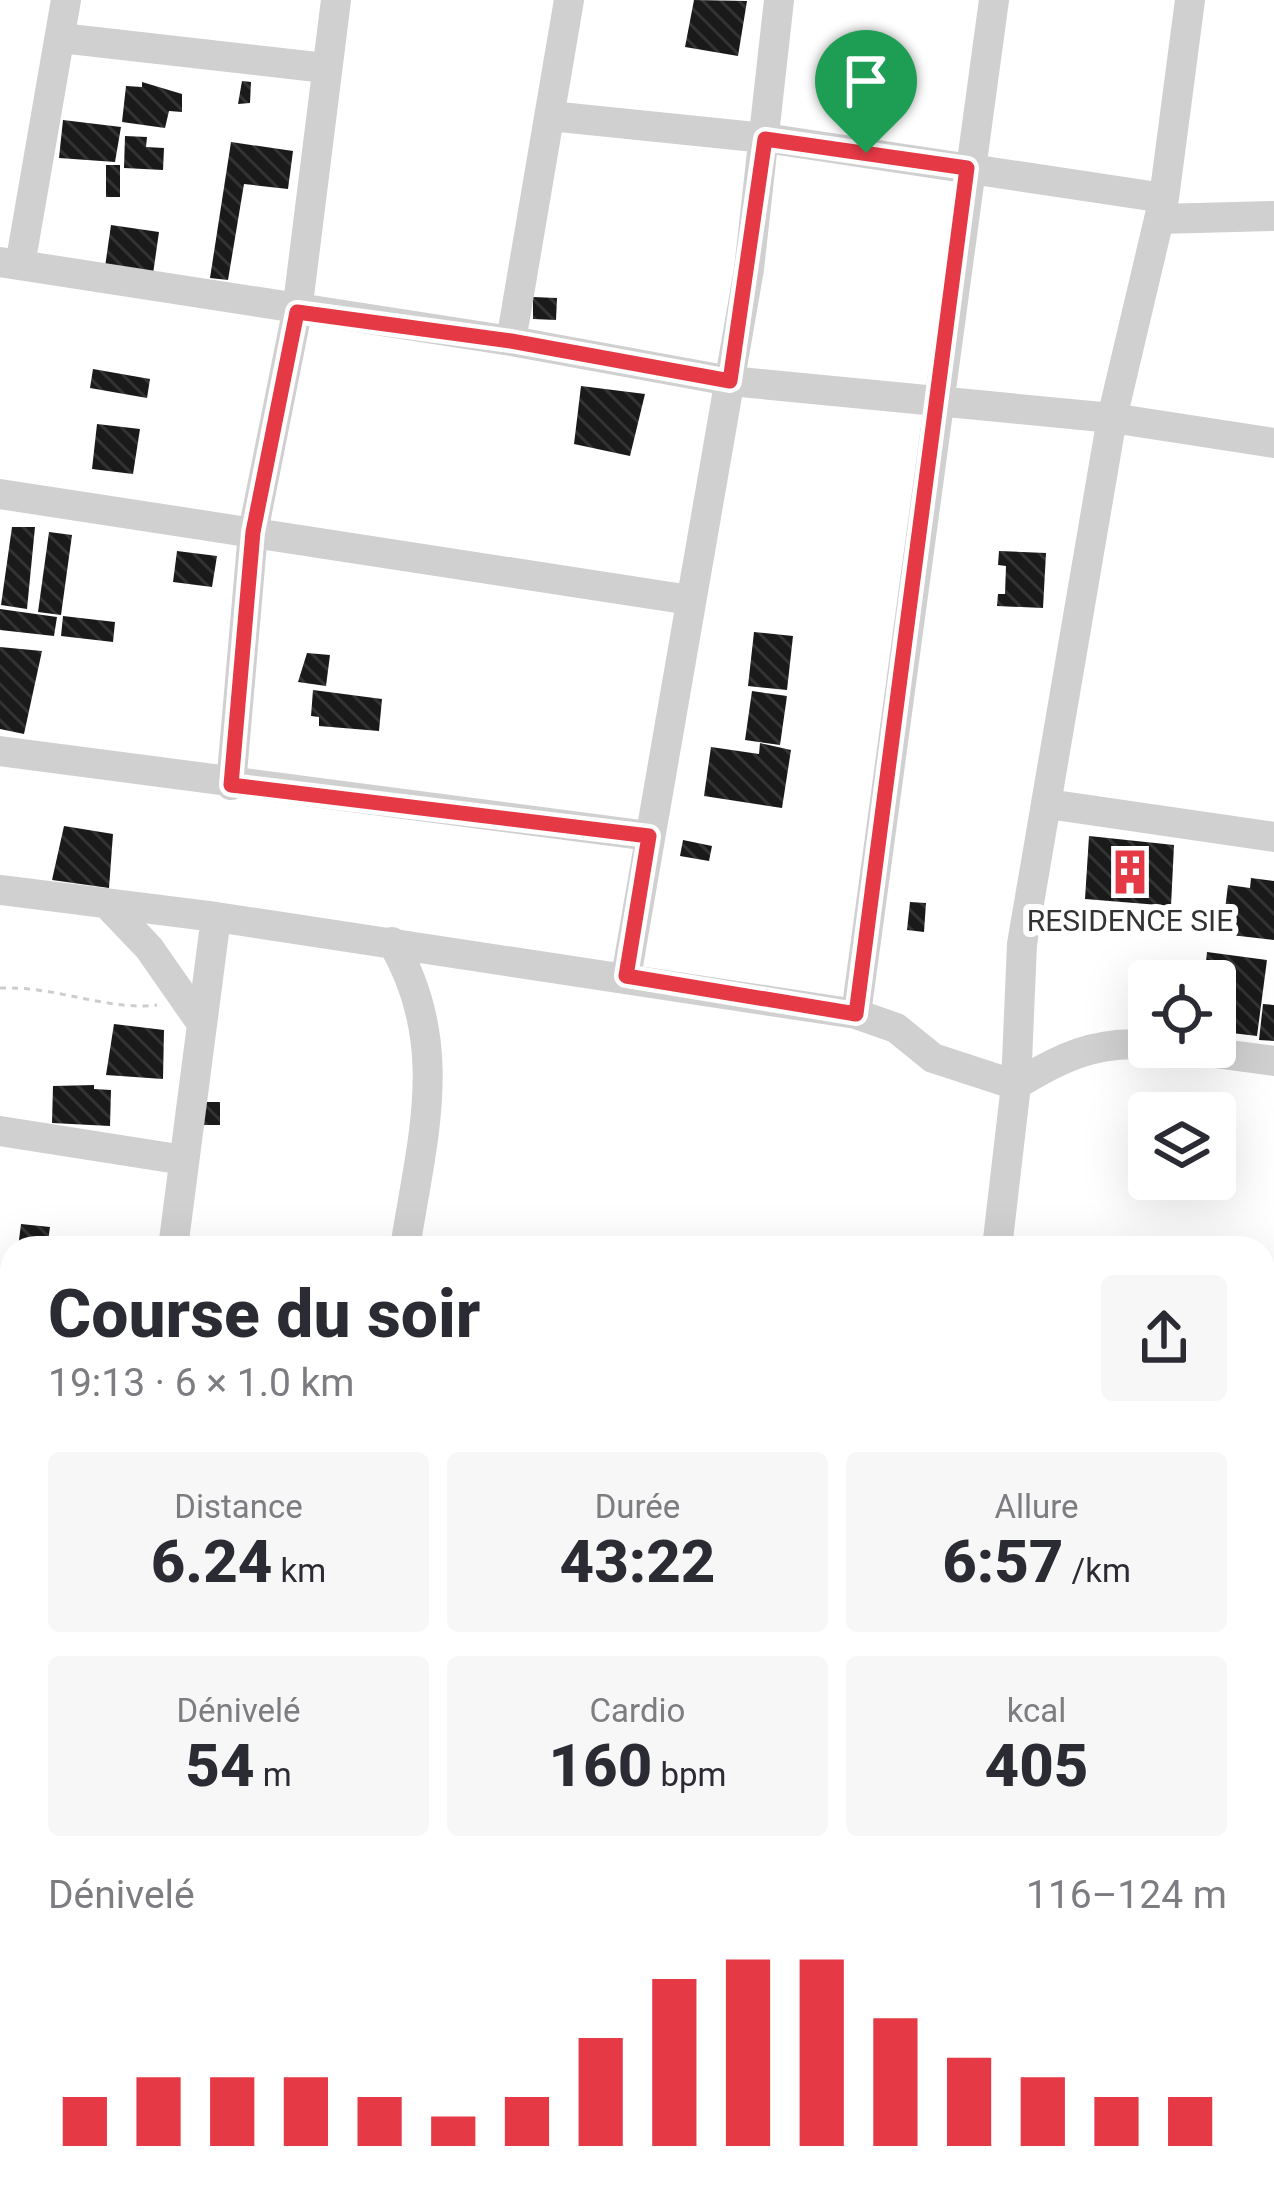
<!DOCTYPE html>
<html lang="fr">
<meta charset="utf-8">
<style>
:root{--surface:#fff;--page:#f7f7f7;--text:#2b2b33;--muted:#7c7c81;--accent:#e63946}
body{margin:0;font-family:Roboto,sans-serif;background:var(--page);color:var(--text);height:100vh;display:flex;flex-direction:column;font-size:45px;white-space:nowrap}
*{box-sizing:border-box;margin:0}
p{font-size:39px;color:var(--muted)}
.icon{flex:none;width:66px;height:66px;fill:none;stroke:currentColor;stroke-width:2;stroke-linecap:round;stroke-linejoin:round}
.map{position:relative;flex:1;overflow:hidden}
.details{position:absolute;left:0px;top:1236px;width:1275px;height:975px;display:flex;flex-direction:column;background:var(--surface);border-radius:36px 36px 0 0;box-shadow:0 12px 48px #0002}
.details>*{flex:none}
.buttons{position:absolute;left:1128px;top:960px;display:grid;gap:24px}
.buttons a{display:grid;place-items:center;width:108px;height:108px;border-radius:12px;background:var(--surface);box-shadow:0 12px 48px #0002;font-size:60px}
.pin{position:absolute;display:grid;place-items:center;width:102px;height:102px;color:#fff;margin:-123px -51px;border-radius:50% 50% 50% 0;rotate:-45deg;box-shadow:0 0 12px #0007}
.pin .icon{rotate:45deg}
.round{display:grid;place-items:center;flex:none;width:126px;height:126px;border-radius:12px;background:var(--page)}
.overview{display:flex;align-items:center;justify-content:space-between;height:204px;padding:0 48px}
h1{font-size:66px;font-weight:800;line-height:90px}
.stats{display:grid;grid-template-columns:repeat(3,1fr);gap:18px;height:204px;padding:12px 48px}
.stats div{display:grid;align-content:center;border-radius:12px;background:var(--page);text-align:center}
.stats b{font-size:60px;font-weight:800}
.stats small{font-size:33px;font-weight:400}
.stats p{font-size:33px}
.chart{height:336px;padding:24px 48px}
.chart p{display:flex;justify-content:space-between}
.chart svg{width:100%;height:216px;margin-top:12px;stroke:var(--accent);stroke-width:6}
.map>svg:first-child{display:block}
.building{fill:url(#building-back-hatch)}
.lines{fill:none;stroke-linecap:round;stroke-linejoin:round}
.path{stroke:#cdcdcd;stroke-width:3;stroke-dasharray:6 6;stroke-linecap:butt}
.minor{stroke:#d0d0d0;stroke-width:30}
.route-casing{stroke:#fff;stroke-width:24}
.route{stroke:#e63946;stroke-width:15}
.labels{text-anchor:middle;stroke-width:12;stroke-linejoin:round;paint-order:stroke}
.poi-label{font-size:30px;fill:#333;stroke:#fff}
</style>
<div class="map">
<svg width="1274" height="2209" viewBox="0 0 1274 2209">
<defs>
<pattern id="building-back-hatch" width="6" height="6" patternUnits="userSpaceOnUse" patternTransform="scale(3)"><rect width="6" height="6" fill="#1a1a1a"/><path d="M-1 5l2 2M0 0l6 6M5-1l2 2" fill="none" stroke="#333"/></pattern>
</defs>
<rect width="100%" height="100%" fill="#fff"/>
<path class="building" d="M694 0 747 1 738 56 685 47Z
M242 81 251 82 250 103 238 104Z
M142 82 182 94V112L169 111 165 128 122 122 126 86 142 87Z
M63 120 121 127 115 162 59 158Z
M125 136 147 137 146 147 164 148 163 170 124 168Z
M231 142 293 151 288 189 244 184 228 280 210 278Z
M106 165H120V197H106Z
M111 225 159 232 153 274 105 267Z
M533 297 557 298 556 320 533 319Z
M93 369 150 379 147 398 90 388Z
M581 386 645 394 630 456 574 444Z
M97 424 140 429 133 474 92 469Z
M12 527H35L27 609 1 605Z
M49 532 72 535 61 615 38 612Z
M177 551 217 556 212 587 173 582Z
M999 551 1046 553 1043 608 997 606 998 594H1005L1006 566 998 565Z
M0 609 57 617 54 636 0 630Z
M63 616 115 622 113 642 61 636Z
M754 632 793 636 787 690 748 686Z
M0 647 42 651 24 734 0 729Z
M307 653 330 655 326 686 298 682Z
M313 690 382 699 379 731 319 726V717L311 716Z
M752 691 787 696 780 745 745 740Z
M760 743 791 750 782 808 704 796 711 747 759 754Z
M64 826 113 834 109 888 52 880Z
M1089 836 1174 845 1171 906 1085 899Z
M683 840 712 846 709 861 680 856Z
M1251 878 1274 881V940L1222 934 1228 885 1250 888Z
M910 902 926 903 924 932 907 930Z
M1207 952 1267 960 1257 1036 1215 1031V981H1204Z
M1263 1004 1274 1005V1041L1259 1040Z
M114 1024 164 1030 163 1079 106 1075Z
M94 1085V1089L111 1090 110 1126 52 1123 53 1086Z
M198 1102H220V1125H198Z
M21 1224 50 1227 47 1248H18Z
M1263 1774 1274 1775 1273 1826 1263 1824Z
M0 1993 12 1995V2068L0 2066Z
M0 2136 12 2137 16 2209 0 2208Z
M57 2199H100L99 2209 56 2206Z"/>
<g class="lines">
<path class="path" d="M0 988C58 986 106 1011 157 1005"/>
<path class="minor" d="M61 38 325 68
M550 116 765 138 1164 198
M1159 219 1274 216
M0 262 511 341 730 381 1112 418 1274 443
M20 265 66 0
M511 341 569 0
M0 494 690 600
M0 751 649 836
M231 785 253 532 297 312 336 0
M1048 804 1274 837
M0 890 216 917 856 1014 896 1028 933 1058 1016 1085C1059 1058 1097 1040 1149 1045
M106 903 149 948 202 1024
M392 942C452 1044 422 1138 405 1248
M626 977 749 269 779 0
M856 1014 994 0
M1170 1047 1274 1061
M0 1131 184 1160
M173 1248 216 917
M997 1248 1016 1085 1022 944 1112 418 1164 198 1190 0
M0 1345 12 1356
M1263 1377 1274 1376
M1263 1569 1274 1570
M0 1657 12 1658
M0 1881 12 1882
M1263 2063 1274 2064
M0 2112 12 2114
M615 2199 689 2209
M35 2209 37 2199
M261 2209 262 2199
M491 2209 492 2199
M871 2209 872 2199"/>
</g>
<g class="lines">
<g class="route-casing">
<path id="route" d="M765 139 967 168 856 1014 626 976 649 836 231 785 253 532 297 312 511 341 730 381Z"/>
</g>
<use href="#route" class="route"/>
</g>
<defs>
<g id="building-bare" transform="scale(3.6)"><path d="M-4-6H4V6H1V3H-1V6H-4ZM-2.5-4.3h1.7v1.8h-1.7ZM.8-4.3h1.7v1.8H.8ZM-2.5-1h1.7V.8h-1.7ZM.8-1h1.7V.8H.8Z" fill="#e63946" stroke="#fff" stroke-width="2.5" paint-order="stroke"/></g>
</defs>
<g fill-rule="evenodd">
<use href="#building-bare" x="1130" y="872"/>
</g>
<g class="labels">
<g class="poi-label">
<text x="1130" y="931">RESIDENCE SIE</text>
</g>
</g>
</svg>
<div class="buttons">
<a><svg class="icon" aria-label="locate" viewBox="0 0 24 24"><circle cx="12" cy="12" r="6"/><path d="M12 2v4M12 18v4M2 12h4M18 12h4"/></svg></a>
<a><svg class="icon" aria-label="layers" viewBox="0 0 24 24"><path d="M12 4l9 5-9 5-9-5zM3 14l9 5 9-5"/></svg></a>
</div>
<div class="pin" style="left:866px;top:153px;background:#1e9e55"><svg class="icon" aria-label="arrive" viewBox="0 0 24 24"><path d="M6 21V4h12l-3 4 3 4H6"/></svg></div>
<section class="details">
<div class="overview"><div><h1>Course du soir</h1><p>19:13 · 6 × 1.0 km</p></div><a class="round"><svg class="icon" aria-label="share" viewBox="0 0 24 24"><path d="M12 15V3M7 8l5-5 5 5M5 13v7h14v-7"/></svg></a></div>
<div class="stats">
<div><p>Distance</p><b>6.24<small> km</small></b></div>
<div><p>Durée</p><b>43:22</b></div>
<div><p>Allure</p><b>6:57<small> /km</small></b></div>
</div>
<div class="stats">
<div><p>Dénivelé</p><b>54<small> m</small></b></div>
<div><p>Cardio</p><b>160<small> bpm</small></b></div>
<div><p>kcal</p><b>405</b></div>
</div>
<div class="chart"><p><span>Dénivelé</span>116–124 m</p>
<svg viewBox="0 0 160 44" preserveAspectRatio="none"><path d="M5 44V34M15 44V30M25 44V30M35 44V30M45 44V34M55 44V38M65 44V34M75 44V22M85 44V10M95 44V6M105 44V6M115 44V18M125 44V26M135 44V30M145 44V34M155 44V34"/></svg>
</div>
</section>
</div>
